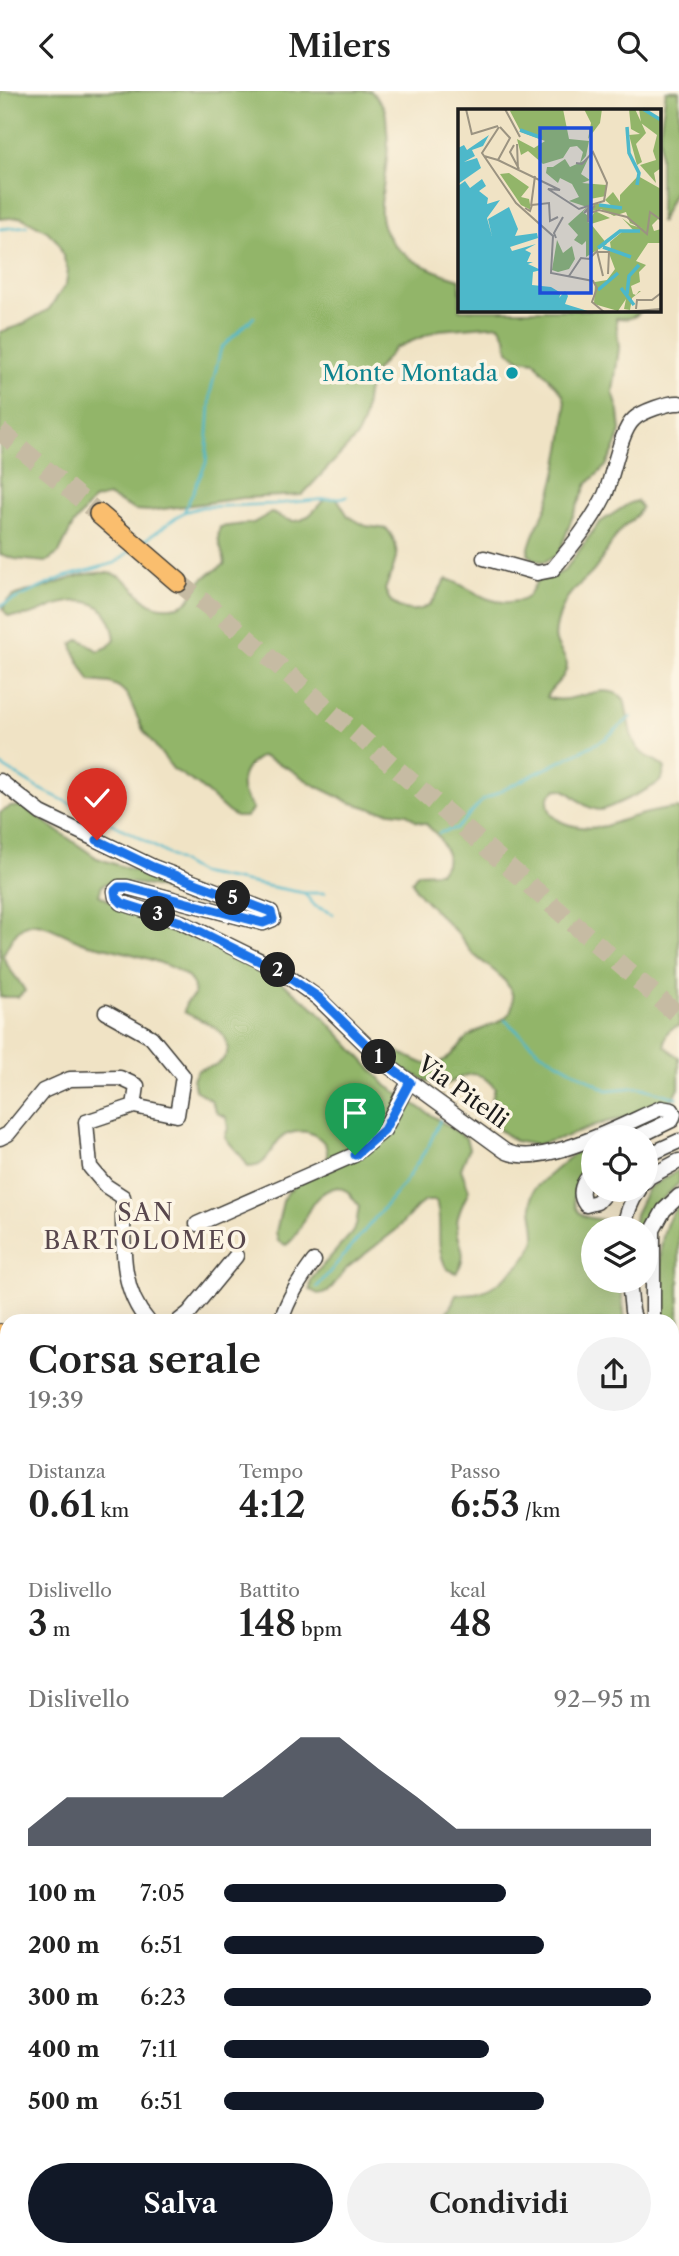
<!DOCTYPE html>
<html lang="it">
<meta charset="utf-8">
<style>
:root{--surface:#fff;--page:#f2f2f2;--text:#222;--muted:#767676;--accent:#111827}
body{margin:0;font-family:"Libre Caslon Text",serif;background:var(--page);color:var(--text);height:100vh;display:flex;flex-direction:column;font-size:26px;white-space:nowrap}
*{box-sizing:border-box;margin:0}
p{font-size:23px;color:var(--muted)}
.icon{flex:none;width:38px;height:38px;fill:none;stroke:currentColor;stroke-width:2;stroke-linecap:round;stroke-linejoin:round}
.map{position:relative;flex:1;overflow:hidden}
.drawer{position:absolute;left:0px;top:1223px;width:679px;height:943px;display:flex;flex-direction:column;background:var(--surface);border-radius:21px 21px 0 0;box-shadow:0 7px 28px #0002}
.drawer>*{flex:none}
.buttons{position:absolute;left:581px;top:1034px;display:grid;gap:14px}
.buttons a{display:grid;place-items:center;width:77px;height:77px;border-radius:50%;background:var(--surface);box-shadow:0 7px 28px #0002;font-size:35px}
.pin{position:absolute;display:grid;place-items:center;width:60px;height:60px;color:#fff;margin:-72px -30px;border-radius:50% 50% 50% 0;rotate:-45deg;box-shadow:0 0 7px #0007}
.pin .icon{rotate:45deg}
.km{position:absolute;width:35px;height:35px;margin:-18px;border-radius:50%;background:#222;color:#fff;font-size:19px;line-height:35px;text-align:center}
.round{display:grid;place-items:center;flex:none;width:74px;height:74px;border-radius:37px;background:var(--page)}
.summary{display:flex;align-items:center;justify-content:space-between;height:119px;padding:0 28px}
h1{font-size:38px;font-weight:600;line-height:52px}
.stats{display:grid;grid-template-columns:repeat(3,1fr);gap:10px;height:119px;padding:7px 28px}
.stats div{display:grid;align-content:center}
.stats b{font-size:35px;font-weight:600}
.stats small{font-size:19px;font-weight:400}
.stats p{font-size:19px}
.chart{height:196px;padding:14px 28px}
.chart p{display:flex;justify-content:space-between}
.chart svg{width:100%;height:126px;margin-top:7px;fill:var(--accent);opacity:.7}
.cta{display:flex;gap:14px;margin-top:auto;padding:14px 28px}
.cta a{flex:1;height:80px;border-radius:42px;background:var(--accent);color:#fff;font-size:28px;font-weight:600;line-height:80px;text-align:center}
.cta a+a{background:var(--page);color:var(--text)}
ul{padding:0 28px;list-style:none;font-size:23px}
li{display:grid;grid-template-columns:112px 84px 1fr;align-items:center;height:52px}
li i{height:18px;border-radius:9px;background:var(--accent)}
header{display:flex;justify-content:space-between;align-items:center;height:91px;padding:0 28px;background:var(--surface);font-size:32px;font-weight:600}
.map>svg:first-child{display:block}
.industrial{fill:#cfbed0}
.forest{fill:#92b569;stroke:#576842;stroke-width:2}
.water{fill:#4db8ca;stroke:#346a73;stroke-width:2}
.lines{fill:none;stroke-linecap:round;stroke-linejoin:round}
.stream{stroke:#4db8ca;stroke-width:2.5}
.highway-tunnel{stroke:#c6bba3;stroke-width:19;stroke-dasharray:19 10;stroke-linecap:butt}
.minor-casing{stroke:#3c3a35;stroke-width:17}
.major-casing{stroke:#3c3a35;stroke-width:20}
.highway-casing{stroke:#3c3a35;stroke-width:22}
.minor{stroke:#fff;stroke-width:14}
.major{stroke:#fabe6e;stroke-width:18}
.highway{stroke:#fabe6e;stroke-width:19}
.route-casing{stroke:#fff;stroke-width:14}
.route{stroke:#1a73e8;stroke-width:9}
.culture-dot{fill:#0f9aa8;stroke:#fcf5e5;stroke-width:2.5}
.labels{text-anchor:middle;stroke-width:7;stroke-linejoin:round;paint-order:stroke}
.culture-label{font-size:23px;fill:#0d838f;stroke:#fcf5e5;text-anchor:end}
.street-label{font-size:23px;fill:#1c1c1c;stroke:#fcf5e5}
.neighbourhood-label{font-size:24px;letter-spacing:2px;fill:#58474d;stroke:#fcf5e5}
.inset-river{fill:none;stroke:#4db8ca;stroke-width:3.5}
.inset-road{fill:none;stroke:#9b9381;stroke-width:2}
.view{fill:#1d4ed8;fill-opacity:0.15;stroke:#1d4ed8;stroke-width:3.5}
.inset-edge{fill:none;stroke:#1c1c1c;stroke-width:3.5}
</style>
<header><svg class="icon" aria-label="back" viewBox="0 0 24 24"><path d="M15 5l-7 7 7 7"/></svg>Milers<svg class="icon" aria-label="search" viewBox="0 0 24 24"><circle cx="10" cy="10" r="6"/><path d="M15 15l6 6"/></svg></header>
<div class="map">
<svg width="679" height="2165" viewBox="0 0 679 2165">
<rect width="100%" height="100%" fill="#fcf5e5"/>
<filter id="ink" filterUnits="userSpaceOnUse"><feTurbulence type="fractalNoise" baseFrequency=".0143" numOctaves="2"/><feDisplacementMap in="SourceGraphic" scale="14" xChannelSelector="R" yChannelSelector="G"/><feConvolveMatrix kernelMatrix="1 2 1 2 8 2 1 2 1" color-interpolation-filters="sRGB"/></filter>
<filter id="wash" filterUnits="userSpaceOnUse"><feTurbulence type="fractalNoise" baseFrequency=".00686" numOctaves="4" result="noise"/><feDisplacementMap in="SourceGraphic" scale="28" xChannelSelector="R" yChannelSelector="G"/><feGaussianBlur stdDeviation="1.57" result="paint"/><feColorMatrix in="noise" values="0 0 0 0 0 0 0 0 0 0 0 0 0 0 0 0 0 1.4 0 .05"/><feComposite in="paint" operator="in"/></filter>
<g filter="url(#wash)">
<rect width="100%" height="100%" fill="#f0e3c5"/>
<path class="industrial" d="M672 2003 679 2008V2165H301L290 2160H672Z"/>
<path class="forest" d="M0 0H371C375 5 382 11 384 17 387 23 386 32 387 39 390 64 383 88 381 114 377 158 424 178 460 188V219H642C633 229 627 228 616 227L619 257 613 301 619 321 621 340 616 355 606 375 587 393 572 427 560 460 558 464 544 471 535 469 528 463C530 444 542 429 548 412 555 391 571 322 563 304 559 296 542 282 535 270L520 268 508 260 506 246 499 234 439 239 395 257 375 281 367 302 363 332 356 347 302 404 242 407 149 420 135 419 108 405 93 409 73 434 59 462 46 471 15 468 0 463V241L21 234 49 218 66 193 68 179 58 151 47 140 21 126 0 128Z
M666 0H679V90L660 132V39Z
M337 407 348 425 366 435 387 438C405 460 393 475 385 499 387 502 388 506 390 509 400 521 421 523 431 512 438 504 440 495 447 488 470 495 485 513 509 511 514 510 521 511 526 507 531 503 534 494 538 489L553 486 565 479 599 432 630 412 637 410 641 416C637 428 627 431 620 440 610 452 605 465 596 477 587 490 570 498 564 513 560 522 553 541 556 550 558 559 567 566 567 575 566 588 551 595 546 606 571 617 603 587 624 608 629 625 628 648 641 661 648 668 658 669 665 677 664 682 663 688 659 691 654 696 606 719 600 719 596 719 588 716 585 714 576 709 563 691 553 701 551 703 548 707 548 710 548 736 586 739 605 735 616 732 626 727 636 725 650 721 665 718 679 717V935C668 937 664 944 665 955L679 967V997L673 1008 627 1027 606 1031 565 1046 535 1054 515 1050 497 1037 490 1025 489 1018 495 997C473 971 463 988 440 996L395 975 386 963 392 958C430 975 434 986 465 949 475 936 500 936 510 921 513 915 514 907 511 900 505 885 485 874 473 863 467 856 463 848 457 842 443 827 428 814 416 799L412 790 418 782 439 781 446 773 447 763 439 746 426 733 416 730 407 723 376 719 349 711 312 693 288 677 262 665C250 670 240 683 242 697 242 704 249 712 253 718L246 726H236L228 721 198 694 173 678 143 639 127 603 119 596 110 592 90 590C84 577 74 566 72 553L80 548 98 560 108 556 115 548C110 513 89 504 56 514 47 517 39 522 30 524 24 526 15 525 8 525L3 518C4 516 7 510 8 509 17 501 29 501 39 498 61 492 89 477 113 483 139 490 139 523 178 515 192 512 191 502 199 492 205 484 217 479 225 473 223 458 215 451 220 436L253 432 271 422C278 424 286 429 293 430 308 431 316 416 325 408Z
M22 715 97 767 230 812 232 819C203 811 128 782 102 794L99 804 132 822 225 861 284 893 317 919 387 995 466 1047 469 1058 461 1078 469 1099C465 1110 458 1120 457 1132 456 1154 471 1160 456 1182L447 1178C433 1153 444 1135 436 1110H425L417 1116 396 1139 347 1177 328 1201 318 1203 310 1199 311 1189 317 1181 351 1143 356 1135 359 1115 347 1100 338 1096C303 1103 308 1139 286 1154L278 1150 276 1141 283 1110 288 1101 327 1068C328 1057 326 1051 316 1045 309 1040 303 1040 295 1041 271 1045 276 1064 259 1074 256 1075 251 1076 248 1076 242 1063 232 1057 225 1046L228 1037 226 1026 217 1022 211 1009 195 999 193 988 198 979C204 977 214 976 219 972 237 959 224 941 209 933 201 928 192 926 184 921L186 912 194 904C194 903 194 895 193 894 186 872 107 857 85 852 69 847 46 831 30 833 16 835 9 853 3 864 7 879 18 886 25 900L18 906H0V722L10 716Z
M593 1053C593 1057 595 1065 593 1069 589 1082 574 1091 574 1108 576 1136 604 1122 616 1135L617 1137 593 1138V1190H620L625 1230H408C432 1218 440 1243 456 1204 465 1202 475 1203 483 1200 500 1193 533 1167 535 1147 536 1132 528 1114 534 1099 536 1095 573 1063 579 1059 583 1056 588 1055 593 1053Z
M679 1079V1092L651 1119 646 1137 633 1138 635 1123 648 1097Z
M679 1114V1251L675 1253 674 1259 679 1281V1680L672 1685V1230H663C661 1196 652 1140 679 1114Z"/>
<path class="water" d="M1 2075H7V2160H257L254 2165H0V2122L3 2121Z"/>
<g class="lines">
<path class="stream" d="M0 138 27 135
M184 421 206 372 211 299 221 257 254 226
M144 450 184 421 202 416 275 413 347 406
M0 515 64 486 115 472 129 461
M0 674 36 696 137 745 199 782 304 802H325
M439 742 457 737 483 709 605 648 631 626
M304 802 315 815 333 823
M505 929 540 961 607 999 640 996 677 1007
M317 1196 402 1095 429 1054 440 1029
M672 1537 679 1550
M672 1651 679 1645"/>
</g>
</g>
<g filter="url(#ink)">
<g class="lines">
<path class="highway-tunnel" d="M0 340 99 423
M178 491 230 532 679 925"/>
<g class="minor-casing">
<path id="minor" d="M484 467 537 482 552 479C572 455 591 432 605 404 613 385 620 340 634 328 641 321 669 311 679 312
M0 690 41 722 153 776 271 821 273 828 263 832 127 796H119L115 800 116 806 122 812 181 831 279 879 318 907 387 974 505 1060C541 1079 625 1032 661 1017L672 1019 674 1023 672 1029 637 1046
M106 921 151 946 183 985 177 1024 134 1015
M0 1047 8 1043 43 1000 70 988 120 987 137 995 134 1015 86 1031 90 1076 106 1095 123 1106C124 1149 118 1196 148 1230
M646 1065 679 1050
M593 1081C583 1090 577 1102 586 1114L597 1111 608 1099
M646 1090 649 1086 679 1070
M197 1133 354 1064 384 1039 409 991
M624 1138C626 1123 631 1110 639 1099
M629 1190 632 1220 635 1230
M179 1230 189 1222 236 1165
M281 1230C288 1207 300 1189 314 1170
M651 1230 653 1225V1139L664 1119 679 1105
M672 1711 679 1697"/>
</g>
<g class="major-casing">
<path id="major" d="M0 1242 7 1250
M672 1993 679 1997"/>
</g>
<g class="highway-casing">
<path id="highway" d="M99 423 178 491"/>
</g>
<use href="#minor" class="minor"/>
<use href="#major" class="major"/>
<use href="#highway" class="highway"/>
</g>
</g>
<g class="lines" filter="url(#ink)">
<g class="route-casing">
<path id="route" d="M97 749 153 776 271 821 273 828 263 832 127 796H119L115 800 116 806 122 812 181 831 279 880 318 906 387 974 410 991 384 1039 355 1064"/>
</g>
<use href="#route" class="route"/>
</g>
<circle class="culture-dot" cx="512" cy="282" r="7"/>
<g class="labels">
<g class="culture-label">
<text x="498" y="290">Monte Montada</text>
</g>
<g class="street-label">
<text transform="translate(463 1001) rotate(36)" y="8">Via Pitelli</text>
</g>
<g class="neighbourhood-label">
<text x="146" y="1130">SAN<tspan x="146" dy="28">BARTOLOMEO</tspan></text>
</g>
</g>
<g transform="translate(458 18)">
<rect width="203" height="203" fill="#f0e3c5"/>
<path d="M56 0H105L111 30 131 32 128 47 122 54 125 43 119 37 112 38 105 49 85 55 70 42 63 46 59 30 76 39 87 32 63 23 52 2ZM126 0H144L142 14 130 30 133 14ZM171 0H177L188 24 178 35 184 53 179 56 171 26 182 25 173 20ZM181 0 203 9V59L196 64 198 74 182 56 198 51 195 42 199 26 183 14ZM107 50 112 58 130 50 123 65 132 71 124 74 148 76V87L132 90 133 95 125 103 129 106 137 94 156 99 147 91 155 83 162 93V86L180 67 203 80V107L194 116 196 122 203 120V134H190L178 152 188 156 181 163 182 173 173 177 175 185 178 186 181 182H183L174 189 172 201 166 200 168 190 160 202 136 195 137 173 149 171 157 160 149 139 153 140 152 133 164 123 176 122 164 109 173 116 184 119 172 114 168 103 156 107 143 100 134 102 131 104V112L129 108 130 114 137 102 152 109 133 115 149 135 128 148V132L124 136 116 131 120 126 110 115 129 98 111 92 121 88 114 75 102 69 100 74 88 64 89 58H82H95ZM51 64 71 78 63 88 71 90 73 101 63 96 42 65ZM99 131 105 144 114 137 117 150 111 160 100 163 94 161Z" fill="#92b569"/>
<path d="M31 26 25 37 14 41 17 47 6 53 19 49 23 59 0 75V39L6 36 9 41ZM24 70 28 77 21 82 30 89 29 95 42 91 29 109 34 127 30 110 51 98 60 120 57 127 79 124 80 129 52 138 54 142 78 135 67 141 73 144 69 153H75L70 155 83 161 75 163 74 176 93 178 103 184 101 189 107 182 110 187 107 195 133 203H0V77L7 72 12 79Z" fill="#4db8ca"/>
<path class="inset-river" d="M185 0 203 11M169 18 171 44 181 64 179 76M62 21 84 29M141 96 164 99M145 138 173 148M140 139 162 122H182M163 179 176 196M140 181 160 164M169 185 171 167 181 156"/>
<path class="inset-road" d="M8 0 14 26M47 0 62 28M41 18 24 44 58 94 95 127 93 164 135 172 139 179 134 193 146 203M14 25 40 17M59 35 60 61M56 36 52 43 61 60M26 47 40 51 52 29 42 18M40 51 102 81 90 80 121 100 133 96 126 104 137 97 130 103V113L132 104 141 101 169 108 189 125 192 103 203 111M118 54 124 55 135 43 149 74 146 92 133 96M73 97 77 67M67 99 72 102 74 96 91 94 92 112 100 108M98 129 96 124 105 108M140 143H151L150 165M111 167 123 149 131 150 139 142 145 167M178 200 179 191H194L203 184M165 203 203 200"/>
<path class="view" d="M82 19H133V184H82Z"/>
<rect width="203" height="203" class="inset-edge"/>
</g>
</svg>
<div class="buttons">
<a><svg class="icon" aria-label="locate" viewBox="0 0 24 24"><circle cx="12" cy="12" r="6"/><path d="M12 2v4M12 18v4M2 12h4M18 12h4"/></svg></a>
<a><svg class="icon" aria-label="layers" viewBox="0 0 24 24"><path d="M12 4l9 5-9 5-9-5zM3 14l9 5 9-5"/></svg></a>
</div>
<div class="pin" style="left:355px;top:1064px;background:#1e9e55"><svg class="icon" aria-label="arrive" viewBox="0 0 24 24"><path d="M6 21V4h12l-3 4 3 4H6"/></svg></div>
<div class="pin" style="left:97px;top:749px;background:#d93025"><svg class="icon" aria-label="check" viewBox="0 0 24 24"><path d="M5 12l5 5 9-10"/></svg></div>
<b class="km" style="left:379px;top:966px">1</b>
<b class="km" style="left:278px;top:879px">2</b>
<b class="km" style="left:158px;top:823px">3</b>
<b class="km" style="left:233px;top:807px">5</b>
<section class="drawer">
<div class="summary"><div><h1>Corsa serale</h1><p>19:39</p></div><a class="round"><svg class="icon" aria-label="share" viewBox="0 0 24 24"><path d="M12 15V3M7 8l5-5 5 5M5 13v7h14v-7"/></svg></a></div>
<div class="stats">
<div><p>Distanza</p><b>0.61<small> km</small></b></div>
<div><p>Tempo</p><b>4:12</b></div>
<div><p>Passo</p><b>6:53<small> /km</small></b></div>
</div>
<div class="stats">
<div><p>Dislivello</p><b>3<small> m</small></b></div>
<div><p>Battito</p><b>148<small> bpm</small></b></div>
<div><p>kcal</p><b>48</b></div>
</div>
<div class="chart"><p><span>Dislivello</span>92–95 m</p>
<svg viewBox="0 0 160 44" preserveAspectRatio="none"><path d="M0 44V38L10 27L20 27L30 27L40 27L50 27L60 17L70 6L80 6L90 17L100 27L110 38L120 38L130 38L140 38L150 38L160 38V44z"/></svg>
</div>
<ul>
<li><b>100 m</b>7:05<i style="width:66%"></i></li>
<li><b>200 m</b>6:51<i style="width:75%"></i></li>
<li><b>300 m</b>6:23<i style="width:100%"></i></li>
<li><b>400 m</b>7:11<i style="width:62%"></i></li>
<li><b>500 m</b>6:51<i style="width:75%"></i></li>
</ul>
<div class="cta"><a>Salva</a><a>Condividi</a></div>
</section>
</div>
